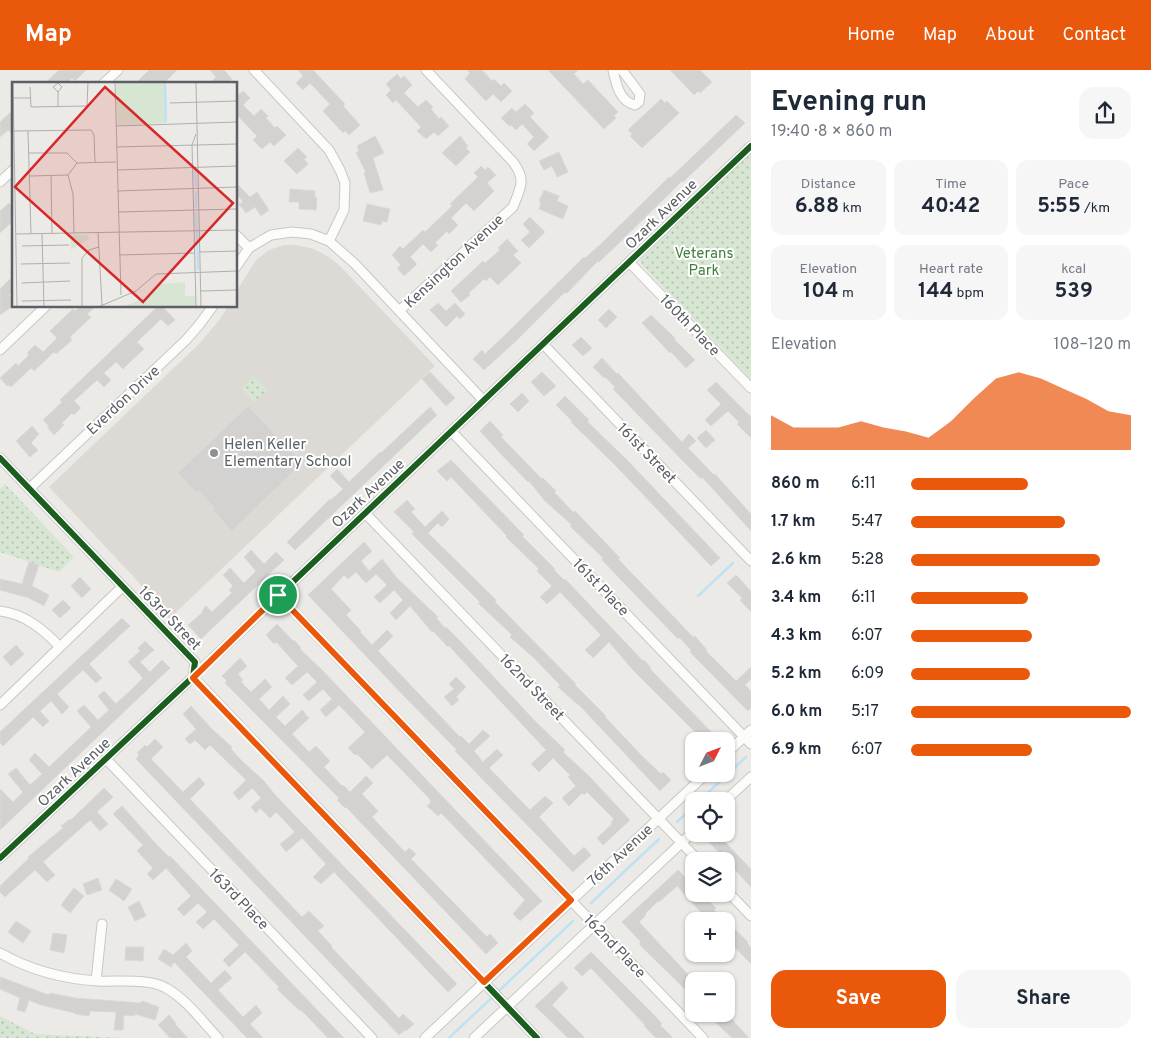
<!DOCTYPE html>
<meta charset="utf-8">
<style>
:root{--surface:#fff;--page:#f6f6f7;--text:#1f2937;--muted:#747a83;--accent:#ea580c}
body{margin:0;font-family:Overpass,sans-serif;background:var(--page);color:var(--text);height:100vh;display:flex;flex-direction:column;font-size:19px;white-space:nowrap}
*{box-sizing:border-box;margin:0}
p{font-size:16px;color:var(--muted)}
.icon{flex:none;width:28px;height:28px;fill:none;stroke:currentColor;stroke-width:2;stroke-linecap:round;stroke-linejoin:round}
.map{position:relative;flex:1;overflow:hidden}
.sheet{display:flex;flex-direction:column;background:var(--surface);width:400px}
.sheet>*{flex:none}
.needle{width:32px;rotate:48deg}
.buttons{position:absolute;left:685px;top:662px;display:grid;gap:10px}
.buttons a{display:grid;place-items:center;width:50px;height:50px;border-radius:10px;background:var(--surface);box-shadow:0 1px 4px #0004;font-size:25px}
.pin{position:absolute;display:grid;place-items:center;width:42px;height:42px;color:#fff;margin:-21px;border:2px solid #fff;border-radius:50%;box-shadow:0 1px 5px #0007}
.round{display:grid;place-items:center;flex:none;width:52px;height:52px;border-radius:15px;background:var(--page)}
.summary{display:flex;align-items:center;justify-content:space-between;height:85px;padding:0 20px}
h1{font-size:28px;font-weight:700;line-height:38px}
.stats{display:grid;grid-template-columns:repeat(3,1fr);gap:8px;height:85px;padding:5px 20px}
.stats div{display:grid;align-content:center;border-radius:12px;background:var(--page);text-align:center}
.stats b{font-size:21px;font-weight:700}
.stats small{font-size:14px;font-weight:400}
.stats p{font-size:14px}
.chart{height:140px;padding:10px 20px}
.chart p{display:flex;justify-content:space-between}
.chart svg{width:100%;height:90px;margin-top:5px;fill:var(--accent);opacity:.7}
.button{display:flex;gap:10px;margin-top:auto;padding:10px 20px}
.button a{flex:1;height:58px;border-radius:15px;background:var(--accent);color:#fff;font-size:20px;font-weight:700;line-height:58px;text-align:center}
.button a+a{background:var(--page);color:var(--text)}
ul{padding:0 20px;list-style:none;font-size:16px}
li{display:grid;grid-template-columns:80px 60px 1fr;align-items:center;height:38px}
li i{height:12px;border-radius:6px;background:var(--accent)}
header{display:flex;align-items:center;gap:30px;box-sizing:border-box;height:70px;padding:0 25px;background:var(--accent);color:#fff}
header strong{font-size:24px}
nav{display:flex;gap:28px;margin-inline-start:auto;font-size:18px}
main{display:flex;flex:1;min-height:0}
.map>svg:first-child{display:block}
.education{fill:#dddad6}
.park{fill:url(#park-dots)}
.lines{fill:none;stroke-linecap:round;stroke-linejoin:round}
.stream{stroke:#bde2f3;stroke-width:2.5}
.building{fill:#d4d2d0;stroke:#dbd9d6}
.minor-casing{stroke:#c8c7c7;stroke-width:11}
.minor{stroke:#fcfcfb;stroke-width:9}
.cycleway-casing{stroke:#fff;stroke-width:9}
.cycleway{stroke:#1b5e20;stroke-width:6}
.route-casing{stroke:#fff;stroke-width:10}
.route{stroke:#ea580c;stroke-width:6}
.poi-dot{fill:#8e9092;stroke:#fff;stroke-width:2}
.labels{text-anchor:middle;stroke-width:4;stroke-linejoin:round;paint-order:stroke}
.street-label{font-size:15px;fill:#5c6064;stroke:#fff}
.park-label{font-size:15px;fill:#3f833c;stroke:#fff}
.poi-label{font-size:15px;fill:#5c6064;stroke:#fff;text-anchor:start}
.inset-river{fill:none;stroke:#bde2f3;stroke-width:2.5}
.inset-road{fill:none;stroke:#aeafae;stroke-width:1}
.view{fill:#d62828;fill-opacity:0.15;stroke:#d62828;stroke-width:2.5}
.inset-edge{fill:none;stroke:#5c6064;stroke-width:2.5}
</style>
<header>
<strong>Map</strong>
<nav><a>Home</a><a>Map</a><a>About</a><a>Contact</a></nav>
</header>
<main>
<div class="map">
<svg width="751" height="968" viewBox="0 0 751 968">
<defs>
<pattern id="park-dots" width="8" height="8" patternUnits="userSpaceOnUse" patternTransform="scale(1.25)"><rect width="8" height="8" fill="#d7e6d3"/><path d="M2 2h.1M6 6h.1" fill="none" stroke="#b2beaf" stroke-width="1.8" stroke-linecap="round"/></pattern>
</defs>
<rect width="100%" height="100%" fill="#eceae6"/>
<path class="education" d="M284 175H296L314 179 329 187 340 196 435 296 169 549 133 506 49 417 200 273 220 249 228 236H236V222L256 190 269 180Z"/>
<path class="park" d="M751 82V309L643 196 640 190Z
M253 307H255L267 319V321L256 331H254L242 319 243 317Z
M5 414 74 487 59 502 0 482V419Z
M0 946 35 964 123 968H0Z"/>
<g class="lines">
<path class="stream" d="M698 526 733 493
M699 731 746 687
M677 752 694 736
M591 833 659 769
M449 968 573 851"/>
</g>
<path class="building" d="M59 0H86L75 11 72 8 66 14H44Z
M149 0H177L163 14H135Z
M210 0H224L232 9 226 14H209L216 7Z
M298 0H313L345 34 343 36 360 55 349 65 345 61 343 63 323 41 330 34 310 13 303 20 296 13 303 6Z
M467 0H482L492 11 494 9 501 16 504 13 512 21 501 32 493 24 486 31 465 9 470 3Z
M548 0H578L574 4 583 14 588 10 618 42 614 46 616 48 604 59Z
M670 0H700L712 12 700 23 698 21 694 25Z
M397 4 401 9 404 6 412 15 404 23 418 37 426 30 433 37 431 39 439 49 441 47 449 56 438 66 434 62 426 69 417 61 421 57 396 30 393 33 386 25 391 20 386 14Z
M243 21 250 28 243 35 254 46 261 39 268 46 266 48 275 58 277 56 286 65 274 76 270 72 262 79 253 70 257 66 236 44V27Z
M661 29 665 33 667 31 679 43 642 78 630 66 632 64 628 60Z
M525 34 534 43 530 47 549 67 534 81 527 74 534 67 522 54 516 60 511 55 509 56 501 48 512 38 516 42Z
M14 39V66L8 60 0 67V52Z
M736 45 745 53 683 112 682 111 617 175 599 192 598 191 566 224 565 222 516 271 484 300 473 289 482 280 485 284 503 267 584 187 585 188 603 172 669 107 670 108 686 93Z
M375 66 384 83 373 88 383 120 370 123 364 103 366 102 356 83 359 81 357 76Z
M460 66 468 76 466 78 470 82 456 96 442 83Z
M298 78 307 87 304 89 308 94 297 104 284 91Z
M559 82 568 102 557 107 552 96 544 100 539 91Z
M481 96 485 100 488 97 496 105 487 113 494 121 474 141 466 133 451 148 458 155 449 164 447 161 435 173 438 175 431 182 423 174 410 187 417 194 404 206 397 198 401 195 392 185 400 176 403 179 423 160 425 162 452 136 450 134 478 107 474 103Z
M236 113 250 127 257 122 269 140 261 146 255 137 246 143 239 134 243 132 236 123Z
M290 119 315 121V127L317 128 316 140 299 139V132H289Z
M544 120 559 126 557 131 568 136 563 149 539 139 541 132 539 131Z
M9 133 14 138V150L0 163V141Z
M367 134 390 139 387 152 382 151 381 155 363 151Z
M530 147 545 162 529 178 521 170 530 162 523 154Z
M507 169 518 181 513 185 521 193 498 215 490 207 486 211 484 209 469 223 470 225 461 232 451 221 483 191 485 193 500 180 498 178Z
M10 209 14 213V221L9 225 14 231V235L0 245V219Z
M438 233 446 241 455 233 465 244 460 249 457 246 446 257 430 240Z
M81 236H96L87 244 91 247 70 267 72 270 56 284 54 282 34 301 31 298 11 317 9 315 7 316 0 308 16 293 18 296 29 285 27 283 35 275 43 282 57 268 50 261 73 239 75 241Z
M158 236H162L175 250 168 256 161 249 137 272 144 279 130 292 123 299 116 292 104 303 111 310 104 317 97 310 74 331 81 338 74 345 72 343 62 353 64 355 54 365 47 357 49 356 43 350 62 332 60 330Z
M609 239 617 247 606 258 598 250Z
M651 245 675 268 674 269 695 290 686 298 671 282 670 283 642 253Z
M581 267 592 278 583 286 572 275Z
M602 288 617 304 618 303 682 372 689 364 696 371 688 378 714 405 715 404 751 444V461L702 407 701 409 685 393 613 319 615 317 605 307 604 308 593 297Z
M430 302 455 328 446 336 422 309Z
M542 302 556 316 544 326 531 312Z
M716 312 751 347V368L737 354 739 352 728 341 711 356 705 350 721 334 707 320Z
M522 323 529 331 518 342 510 334Z
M565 326 589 350 587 351 597 361 629 392 720 488 711 496 616 396 571 352 572 351 556 335Z
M248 336 302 393 232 461 213 440 215 438 199 421 197 423 178 403Z
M430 337 437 345 295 480 287 472 330 429 331 430 343 419 330 406 337 399 349 412 380 382 381 383Z
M490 351 503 365 501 367 542 409 543 408 556 421 554 422 574 443 575 441 620 488 618 489 694 568 695 566 707 580 706 581 736 611 751 597V609L745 615 751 621V638L748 641 690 582 691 580 679 567 678 569 602 490 603 488 570 456 572 455 545 431 529 411 528 412 500 383 480 361Z
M32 356 39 364 31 373 38 380 30 387 16 371Z
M706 360 715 370 706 378 697 368Z
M451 390 524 465 522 466 555 499 554 500 564 510 565 509 643 591 644 590 651 598 650 599 720 671H697L701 668 633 600 609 572 593 588 585 580 601 565 560 522 547 534 540 527 552 516 537 501 539 499 506 467 507 466 451 407 447 411 437 401Z
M407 430 415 439 411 442 425 457 442 441 449 449 442 457 438 453 428 463 496 530 495 532 576 614 575 615 606 646 605 647 642 686 661 704 663 702 671 710 660 721 582 638 558 617 560 615 534 588 510 567 512 565 478 533 480 532 412 464 414 462 394 442Z
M364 472 372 481 361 491 369 501 382 489 397 508 438 547 436 548 445 558 446 557 462 573 535 651 565 680 563 682 589 706 630 750 603 775 597 768 612 754 611 752 614 749 587 722 584 725 582 723 569 736 562 728 576 716 568 707 570 705 553 688 539 702 531 694 546 680 449 576 448 577 433 561 432 562 410 536 396 550 390 543 403 530 394 520 380 533 374 527 387 515 376 504 366 513 356 502 348 509 344 505 331 519 351 540 346 545 361 561 360 562 372 575 387 560 393 566 378 581 460 667 461 666 469 674 483 660 490 666 474 681 483 692 497 679 503 685 489 698 530 740 545 726 553 733 539 747 574 786 584 777 591 785 573 802 455 681 457 680 404 626 308 525Z
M251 480 264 494 276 482 284 490 201 569 188 555 203 542 202 541 206 536 212 542 232 523 229 520 233 516 223 505 230 498 244 513 256 501 244 487Z
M29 492 39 495 32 516 49 525 44 536 29 528 0 520V509L22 514Z
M736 505 751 521V542L740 530 742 528 727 513Z
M80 507 91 519 82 528 71 516Z
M63 530 71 538 60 548 52 540Z
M122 548 130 556 89 594 102 608 96 613 83 600 57 624 69 637 62 644 51 631 40 641 49 651 43 657 33 647 3 676 0 673V662Z
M277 554 293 571 294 570 301 578 300 579 323 601 542 831 530 842 520 851 513 844 525 830 441 743 438 746 427 736 431 732 429 728 387 685 372 699 357 684 355 685 348 678 365 662 339 635 326 647 320 640 332 629 323 619 309 631 303 625 317 612 307 602 292 615 285 608 298 596 276 572 274 574 266 565Z
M145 571 154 580 140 592 150 602 162 590 170 598 0 760V719L13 732 23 722 8 704 16 698 30 715 42 704 29 690 35 683 49 697 91 657 77 641 84 635 98 650 109 640 98 626 104 621 116 634 136 615 143 608 128 592 140 581 138 578Z
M16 575 24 584 11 596 3 587Z
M240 588 247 596 238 604 243 610 241 612 251 622 265 609 272 617 259 629 269 640 283 626 290 634 276 647 285 656 302 640 309 648 292 664 309 682 316 676 330 691 324 697 342 716 343 715 350 722 366 706 373 713 362 724 378 741 372 747 405 782 409 778 416 784 411 789 487 867 490 864 498 873 486 884 346 737 345 738 337 730 339 728 225 613 227 611 222 606Z
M456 607 466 617 456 627 459 630 452 636 444 627 454 619 449 614Z
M191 636 211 658 232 677 231 679 240 689 264 711 276 726 457 914 448 922 334 802 321 814 313 807 326 794 302 768 286 782 280 774 295 762 276 742 270 748 260 738 256 743 251 737 261 728 252 718 239 730 233 723 246 710 210 675 205 680 195 670 190 674 185 669 196 659 183 644Z
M155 669 163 677 151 689 183 722 199 707 205 714 190 729 302 847 309 841 324 856 318 861 332 876 331 877 399 948 403 944 414 954 406 961 405 960 399 965 136 689 139 685 137 683 145 675 147 677Z
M104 718 113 727 97 742 108 754 100 761 90 750 43 792 55 805 47 812 35 800 5 827 0 822V816L29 788 28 787 63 758 61 756 70 749 71 750Z
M122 736 157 775 169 787 170 786 344 968H328L301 940 300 941 277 919 279 917 245 882 229 897 223 890 239 875 214 849 203 859 196 852 207 842 198 833 184 846 177 839 191 826 166 798 153 810 147 804 153 798 137 781 143 775 113 744Z
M716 764H724L728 768 725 772 751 799V817L708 771Z
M678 800 694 817V824H701L709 831 716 838 714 840 725 851H709L677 816 659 832 658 831 645 844 646 845 639 852 694 911V928L639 874 641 872 622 852Z
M98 808 102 820 87 825 83 814Z
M116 809 132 819 124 831 109 820Z
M74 818 84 826 70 843 61 835Z
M139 831 146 846 135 851 128 837Z
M16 851 31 861 23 873 8 862Z
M726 851 748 872 747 873 751 878V894L726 868Z
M53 863 67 865 64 883 50 880Z
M186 873 192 881 186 887 211 913 225 900 232 908 218 920 243 947 256 935 262 943 250 954 263 968H247L174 892 171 897 158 889 164 879 173 885Z
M126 877H144L143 891 125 890Z
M591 882 655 946 662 954 660 955 673 968H656L644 956 645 955 591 898 582 906 574 898Z
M0 907 49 925 50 923 75 928 141 933 142 931 159 937 155 950 135 944V946L124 945 123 960H114L116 942 90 941 89 946 75 944V943L41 935 29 930 25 942 17 940 20 928 0 919Z
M562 911 568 918 552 935 585 968H568L535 936Z
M707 944H727L749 968H732Z
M169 945 176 953 175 954 188 968H170L158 955Z"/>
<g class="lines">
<g class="minor-casing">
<path id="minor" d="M254 0 329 80 340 100 345 113 344 140 329 171
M613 0C616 14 620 32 635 35L639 32 640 24 622 0
M103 14 118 0
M0 112 14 99
M236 165 249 178
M629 192 751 318
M236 197 249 178 271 165 292 162 311 164 329 171 355 194 483 330
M399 241 513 137C520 118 527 110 513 92L426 0
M543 274 751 491
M0 280 46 236
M451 361 751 674
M0 388 195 592 193 607 537 968
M29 419 186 270 199 255 213 236
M365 443 699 791
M278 525 703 968
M0 541C25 544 44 560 60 577
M0 635 122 517
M726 684 751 660
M106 689 372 968
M725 731 751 707
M0 788 193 607 751 76
M726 820 751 846
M0 883C30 900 64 909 98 911 117 912 150 908 166 918 186 929 202 951 218 968
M96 911 102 854
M425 968 706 704
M474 968 694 761"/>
</g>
<use href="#minor" class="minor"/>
<g class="cycleway-casing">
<path id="cycleway" d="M0 388 195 592 193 607 537 968
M0 788 193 607 751 76"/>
</g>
<use href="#cycleway" class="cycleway"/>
</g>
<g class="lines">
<g class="route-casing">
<path id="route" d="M278 525 571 830 484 912 193 608Z"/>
</g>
<use href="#route" class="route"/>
</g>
<circle class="poi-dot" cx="214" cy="383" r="5"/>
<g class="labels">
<g class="street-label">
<text transform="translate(661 144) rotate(-44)" y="5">Ozark Avenue</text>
<text transform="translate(454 191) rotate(-43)" y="5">Kensington Avenue</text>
<text transform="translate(690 255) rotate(46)" y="5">160th Place</text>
<text transform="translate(123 330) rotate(-43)" y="5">Everdon Drive</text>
<text transform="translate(647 383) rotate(46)" y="5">161st Street</text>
<text transform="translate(368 423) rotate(-43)" y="5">Ozark Avenue</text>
<text transform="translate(601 517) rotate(46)" y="5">161st Place</text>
<text transform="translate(170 548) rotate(46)" y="5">163rd Street</text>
<text transform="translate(532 617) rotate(46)" y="5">162nd Street</text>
<text transform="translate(74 702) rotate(-43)" y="5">Ozark Avenue</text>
<text transform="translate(620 785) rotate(-43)" y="5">76th Avenue</text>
<text transform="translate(239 829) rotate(46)" y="5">163rd Place</text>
<text transform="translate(615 876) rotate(46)" y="5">162nd Place</text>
</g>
<g class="park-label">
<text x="704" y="188">Veterans<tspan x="704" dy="17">Park</tspan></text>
</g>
<g class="poi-label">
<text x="224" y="379">Helen Keller<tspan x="224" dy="17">Elementary School</tspan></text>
</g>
</g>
<g transform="translate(12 12)">
<rect width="225" height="225" fill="#eceae6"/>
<path d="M153 0 154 41 105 43 104 1ZM58 153H76L77 157 59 168ZM173 200V214H183L184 225H110L135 215 148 202Z" fill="#d7e6d3"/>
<path class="inset-river" d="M153 1 154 40M183 88 184 105M184 109V126M184 130 186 188"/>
<path class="inset-road" d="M1 0 5 225M103 0 109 213M184 0 189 225M18 5 19 25 75 24 76 0M46 10 41 5 46 1 50 5 46 10V25M1 16H18M158 21 225 19M104 44 225 40M1 49 79 48 82 53 83 80M16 49 19 152M104 65 225 62M17 71H55L65 81M105 88 225 84M39 93 40 151M56 93 61 112 62 151M56 93 65 81 104 80M18 94 56 93M105 109 225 105M106 130 225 127M86 150 90 223M30 151 32 225M4 152 225 148M10 164 57 163M188 170 225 169M107 173 182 171M9 182 58 181M10 201 58 199M189 209 225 208M10 219 59 218M70 225V176L77 168 87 165M86 225 124 209 144 192 225 189M184 225 180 63 184 52"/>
<path class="view" d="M93 5 221 121 131 220 3 105Z"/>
<rect width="225" height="225" class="inset-edge"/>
</g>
</svg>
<div class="buttons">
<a><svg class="needle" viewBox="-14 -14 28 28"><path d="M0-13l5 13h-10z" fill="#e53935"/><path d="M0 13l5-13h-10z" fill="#747a83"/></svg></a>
<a><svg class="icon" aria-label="locate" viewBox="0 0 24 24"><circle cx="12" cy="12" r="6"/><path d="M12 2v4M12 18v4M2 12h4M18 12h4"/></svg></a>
<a><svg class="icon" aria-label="layers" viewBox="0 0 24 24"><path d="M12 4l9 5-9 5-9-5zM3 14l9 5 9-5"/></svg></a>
<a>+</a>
<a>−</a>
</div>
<div class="pin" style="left:278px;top:525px;background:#1e9e55"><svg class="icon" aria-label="arrive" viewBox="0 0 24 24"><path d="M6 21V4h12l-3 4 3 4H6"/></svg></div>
</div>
<section class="sheet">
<div class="summary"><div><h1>Evening run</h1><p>19:40 · 8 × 860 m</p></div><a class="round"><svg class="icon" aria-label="share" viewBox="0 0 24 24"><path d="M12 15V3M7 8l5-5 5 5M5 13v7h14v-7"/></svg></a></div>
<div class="stats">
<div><p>Distance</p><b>6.88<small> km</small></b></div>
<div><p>Time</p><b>40:42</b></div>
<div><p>Pace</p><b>5:55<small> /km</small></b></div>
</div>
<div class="stats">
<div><p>Elevation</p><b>104<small> m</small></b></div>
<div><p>Heart rate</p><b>144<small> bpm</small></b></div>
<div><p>kcal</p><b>539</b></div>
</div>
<div class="chart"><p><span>Elevation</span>108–120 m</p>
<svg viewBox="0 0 160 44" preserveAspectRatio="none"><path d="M0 44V27L10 33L20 33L30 33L40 30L50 33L60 35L70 38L80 30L90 19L100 9L110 6L120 9L130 14L140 19L150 25L160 27V44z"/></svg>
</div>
<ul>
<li><b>860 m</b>6:11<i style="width:53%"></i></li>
<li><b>1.7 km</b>5:47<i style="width:70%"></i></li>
<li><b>2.6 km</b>5:28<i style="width:86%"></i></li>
<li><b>3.4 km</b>6:11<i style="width:53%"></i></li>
<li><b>4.3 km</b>6:07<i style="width:55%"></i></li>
<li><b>5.2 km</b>6:09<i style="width:54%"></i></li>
<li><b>6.0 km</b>5:17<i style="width:100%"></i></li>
<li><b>6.9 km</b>6:07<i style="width:55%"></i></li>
</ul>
<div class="button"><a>Save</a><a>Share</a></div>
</section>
</main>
